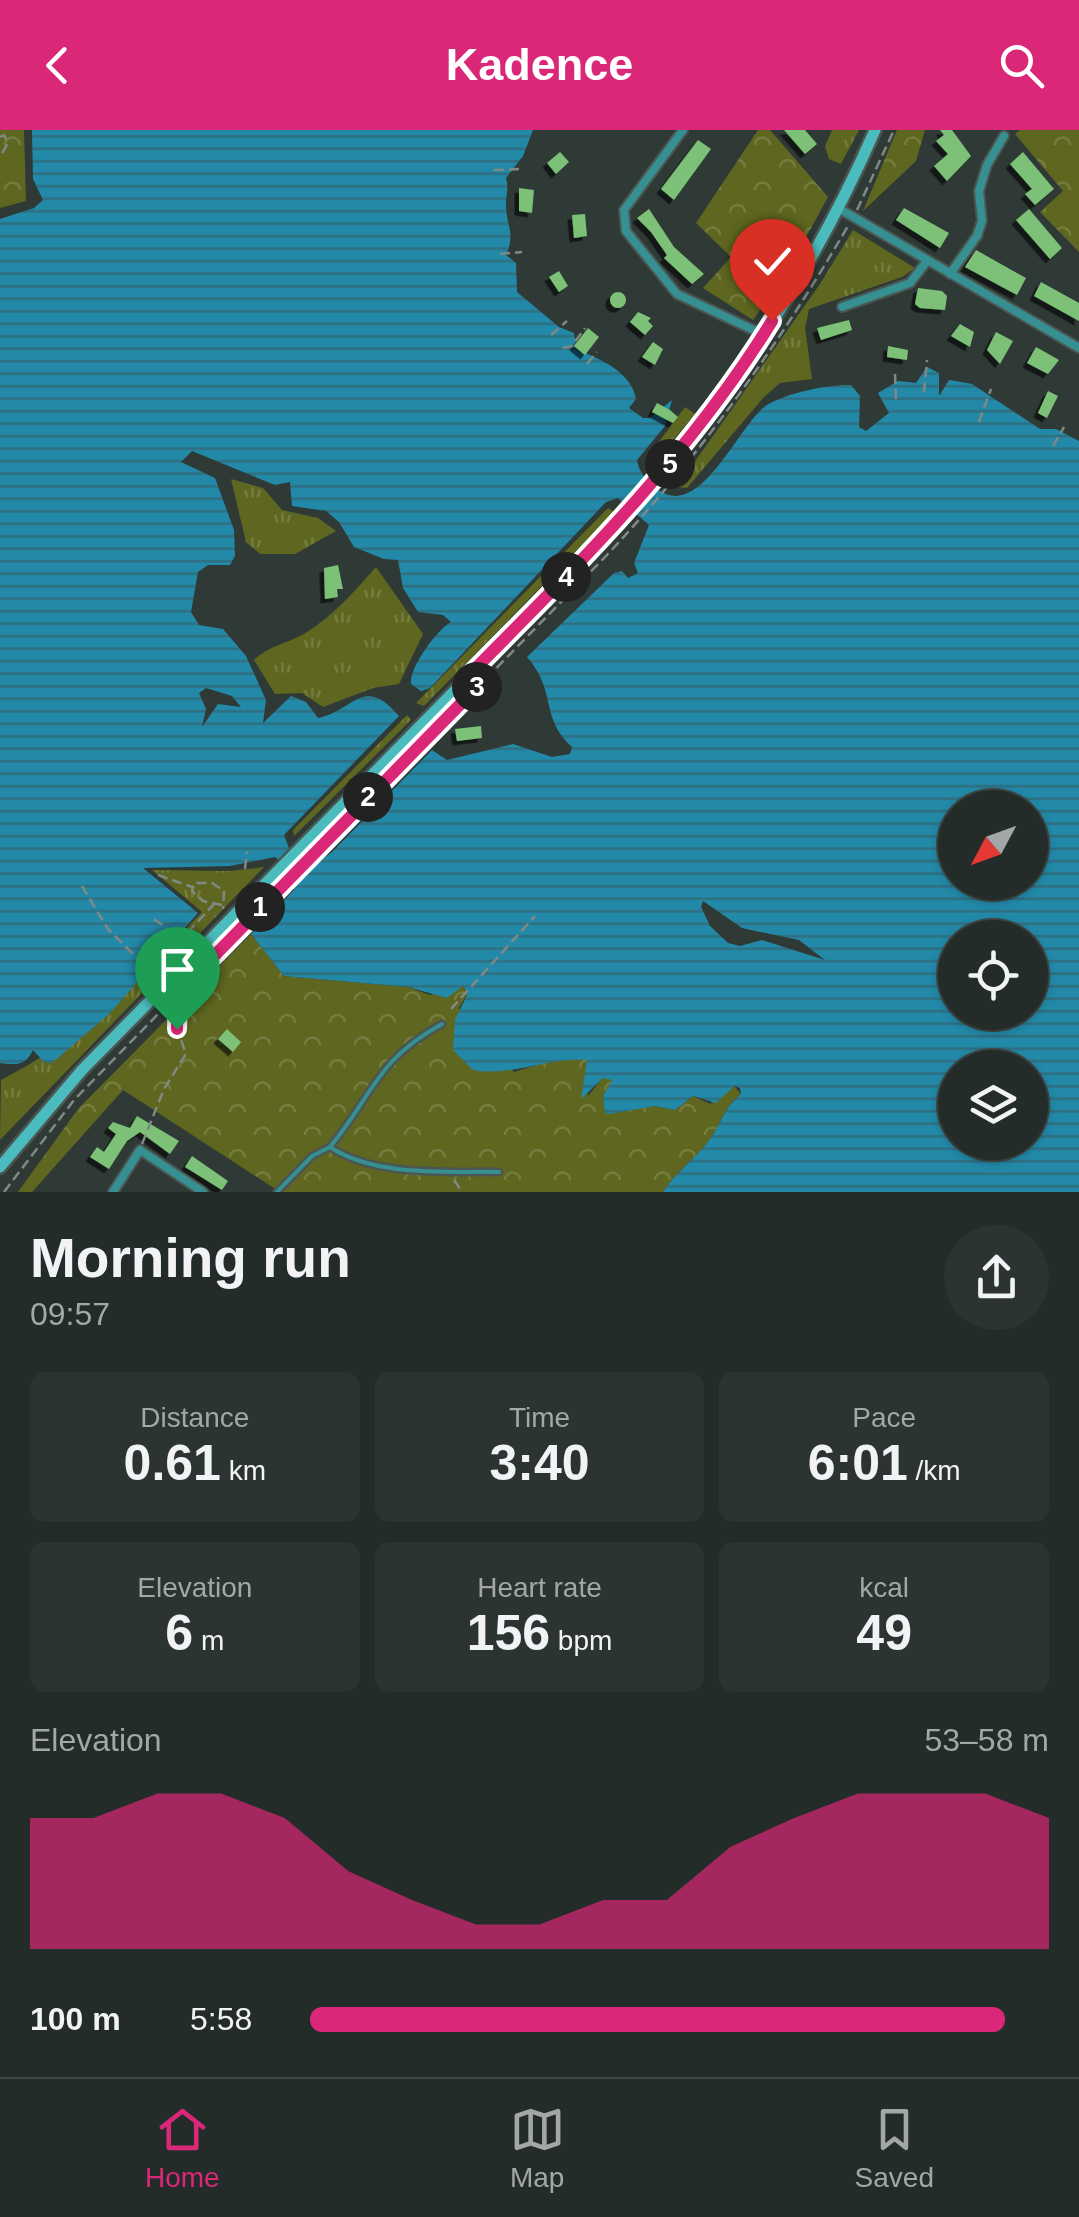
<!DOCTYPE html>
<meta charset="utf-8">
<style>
:root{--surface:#232c28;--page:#2b3430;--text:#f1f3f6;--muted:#a3a7a8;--line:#404845;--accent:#db2777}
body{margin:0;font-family:Helvetica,sans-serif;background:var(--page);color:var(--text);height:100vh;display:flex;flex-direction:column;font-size:38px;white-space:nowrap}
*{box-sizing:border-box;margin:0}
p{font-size:32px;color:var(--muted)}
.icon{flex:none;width:55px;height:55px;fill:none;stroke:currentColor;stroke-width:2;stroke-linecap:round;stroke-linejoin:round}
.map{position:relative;height:1062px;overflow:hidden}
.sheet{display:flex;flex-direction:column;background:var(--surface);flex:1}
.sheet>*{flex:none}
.needle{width:65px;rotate:229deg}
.buttons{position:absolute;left:938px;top:660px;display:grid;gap:20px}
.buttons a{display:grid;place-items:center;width:110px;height:110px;border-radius:50%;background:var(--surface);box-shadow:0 2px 8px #0004,0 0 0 2px var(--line);font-size:50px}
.pin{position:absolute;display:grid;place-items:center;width:85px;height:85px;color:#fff;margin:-102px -42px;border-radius:50% 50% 50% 0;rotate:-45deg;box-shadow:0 0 10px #0007}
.pin .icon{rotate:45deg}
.km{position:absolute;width:50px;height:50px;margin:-25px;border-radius:50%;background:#222;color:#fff;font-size:28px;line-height:50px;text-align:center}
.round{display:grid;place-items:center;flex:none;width:105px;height:105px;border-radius:52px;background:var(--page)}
.overview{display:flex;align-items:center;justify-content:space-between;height:170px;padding:0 30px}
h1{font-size:55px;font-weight:800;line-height:75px}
.stats{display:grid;grid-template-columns:repeat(3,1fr);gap:15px;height:170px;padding:10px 30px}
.stats div{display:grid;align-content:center;border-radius:15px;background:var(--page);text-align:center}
.stats b{font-size:50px;font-weight:800}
.stats small{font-size:28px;font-weight:400}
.stats p{font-size:28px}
.chart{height:280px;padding:20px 30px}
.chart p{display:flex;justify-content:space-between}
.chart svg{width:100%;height:180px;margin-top:10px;fill:var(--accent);opacity:.7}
ul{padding:0 30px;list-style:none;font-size:32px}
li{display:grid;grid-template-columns:160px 120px 1fr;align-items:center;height:75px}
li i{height:25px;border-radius:12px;background:var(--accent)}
header{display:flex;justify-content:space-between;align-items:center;height:130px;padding:0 30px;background:var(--accent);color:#fff;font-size:45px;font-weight:800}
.dock{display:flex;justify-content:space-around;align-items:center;height:140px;border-top:2px solid var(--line);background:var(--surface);font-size:28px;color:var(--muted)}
.dock a{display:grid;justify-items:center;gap:5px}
.dock .on{color:var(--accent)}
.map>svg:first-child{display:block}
.grass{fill:url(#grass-tufts)}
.forest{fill:url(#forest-crowns)}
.water{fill:url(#water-rules);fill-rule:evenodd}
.building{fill:#7cc177;filter:url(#shadow)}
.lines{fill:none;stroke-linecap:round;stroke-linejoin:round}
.lane-casing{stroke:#4b5652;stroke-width:9}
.street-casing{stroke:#4b5652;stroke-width:12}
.secondary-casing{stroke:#4b5652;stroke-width:16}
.path{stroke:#7f8985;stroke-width:2.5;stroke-dasharray:10 5;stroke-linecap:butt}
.lane{stroke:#368f90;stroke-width:4}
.street{stroke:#368f90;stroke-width:8}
.secondary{stroke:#4bbcbd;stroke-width:11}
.route-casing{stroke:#fff;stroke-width:20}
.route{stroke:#db2777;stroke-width:12}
</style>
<header><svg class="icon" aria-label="back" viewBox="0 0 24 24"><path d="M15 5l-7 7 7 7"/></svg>Kadence<svg class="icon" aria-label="search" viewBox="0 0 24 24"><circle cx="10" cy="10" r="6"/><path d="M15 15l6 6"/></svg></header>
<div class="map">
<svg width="1079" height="1062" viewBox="0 0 1079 1062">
<defs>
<pattern id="grass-tufts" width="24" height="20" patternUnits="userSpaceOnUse" patternTransform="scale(2.5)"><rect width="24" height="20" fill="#5e661f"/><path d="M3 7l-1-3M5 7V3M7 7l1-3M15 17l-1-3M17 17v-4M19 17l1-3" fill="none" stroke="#757c3f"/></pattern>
<pattern id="forest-crowns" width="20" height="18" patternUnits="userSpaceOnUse" patternTransform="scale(2.5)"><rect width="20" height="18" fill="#5e661f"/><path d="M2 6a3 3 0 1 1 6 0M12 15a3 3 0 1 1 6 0" fill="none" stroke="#757c3f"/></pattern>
<pattern id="water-rules" width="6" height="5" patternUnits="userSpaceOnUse" patternTransform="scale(2.5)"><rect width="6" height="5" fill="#2289a8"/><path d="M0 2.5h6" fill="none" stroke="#306e80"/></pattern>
<filter id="shadow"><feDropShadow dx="-4.5" dy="4.5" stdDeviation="0" flood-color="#0009"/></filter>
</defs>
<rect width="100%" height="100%" fill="#2f3a36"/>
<path class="grass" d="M832 0H859L841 34 829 29 825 16Z
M853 100 915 138 902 147 809 179 805 198 812 249 780 253 764 267 687 358 677 357 820 154Z
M685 277 695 284 652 335 646 329Z
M231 349 263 358 282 380 318 388 336 401 295 424H260L246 412Z
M608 378 614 382 424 576 416 573Z
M376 437 423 504 399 554 373 558 323 577 302 563 275 564 254 530C270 515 286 514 304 504 333 486 354 462 376 437Z
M407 585 411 590 294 706 293 700Z
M264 737 0 1010 1 950C91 903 133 853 202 782L152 740 230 741Z"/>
<path class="forest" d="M0 0H24L26 71 0 78Z
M758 0H770L828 67 792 133 753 190 703 158 731 127 696 93Z
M897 0H925L916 31 863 81Z
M1020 0H1079V122L1040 82 1063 61 1015 4Z
M251 804 284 846 408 857 430 865 463 856 468 863 459 878 514 942 560 928 588 930V966L603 947 613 950 603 966 605 982 655 976 675 980 693 966 710 974 734 956 741 964C721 980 724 990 710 1009 697 1028 676 1041 663 1062H280L123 960 32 1062H18L78 979Z"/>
<path class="water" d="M32 0H533L523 26 506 48C509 59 506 63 506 74 506 96 516 103 506 125L516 133 517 162 559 197 574 203 577 220C600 228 632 243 636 269L629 278 643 288H650L672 270 665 296 637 330C639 344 649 353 660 361 702 388 738 295 767 275 786 263 829 254 851 255L860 266 859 297 866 301 889 283 878 263 898 251 916 253 927 237 939 243V266L949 250 972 254 1040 299H1056L1079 311V1062H663C676 1041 697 1028 710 1009 724 990 721 981 741 964L740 958 734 956 716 973 693 966 675 980 655 976 610 984 605 983 603 966 612 950 603 948 581 969 587 930C546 927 513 947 473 940L453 920 455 890 468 863 463 856 447 868 408 857 284 846 251 804 294 760 299 749 275 727 230 736 143 738 198 783 110 883 52 933 44 932 33 920C25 936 17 935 0 933V89L34 78 43 70 33 49ZM192 321 275 355 290 352 292 376 326 381 339 392 354 417 384 429 398 430 403 458 418 482 443 485 451 492C438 499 409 537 411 554L421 561 430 558 606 372 618 368 649 395 634 433 638 443 628 448 622 441 614 443 527 527C558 563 539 587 572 617L570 624 552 627 513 614 447 630 432 620 332 722 315 735 289 718 284 705 399 586C363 544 354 581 318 588L306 572 291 566 263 593 266 570 246 526 223 499 199 495 191 482 198 442 208 435H230L235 426 234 400 215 348 181 332ZM206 558 232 566 241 577 218 574 202 597 206 579 199 563ZM955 678H1030V752H955ZM703 771 742 798 799 810 825 830 762 810 740 816 728 813 710 796 701 777ZM955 808H1030V882H955ZM955 938H1030V1012H955Z"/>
<path class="building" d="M784 0H805L817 14 805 24Z
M940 0H952L971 26 947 51 934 36 948 24 936 11 944 5Z
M698 10 711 19 674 70 661 59Z
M560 22 569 32 556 44 547 33Z
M1023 22 1054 59 1035 75 1025 64 1032 59 1010 34Z
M519 58 534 60 532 83 519 81Z
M904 78 949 103 940 118 896 90Z
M649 79 674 117 704 144 692 154 664 128 667 125 651 102 637 88Z
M1029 79 1062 118 1050 129 1016 90Z
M585 84 587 106 574 108 572 85Z
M976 120 1026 148 1017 165 965 137Z
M559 141 568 156 559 162 549 147Z
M1041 152 1079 173V191L1034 166Z
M918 158 942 161 947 166 945 180 920 178 915 174Z
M610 170a8 8 0 1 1 16 0a8 8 0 1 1-16 0Z
M638 182 651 188 648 191 653 196 645 205 630 192Z
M849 190 852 200 821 210 817 198Z
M960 194 974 202 970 217 951 206Z
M588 198 599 207 585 225 574 216Z
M996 202 1013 211 1000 234 987 220Z
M653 212 663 219 655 235 642 227Z
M888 216 908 220 907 230 887 227Z
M1036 217 1059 230 1048 244 1027 233Z
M1048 261 1058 266 1047 288 1038 283Z
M657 273 670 280 678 287 673 293 652 282Z
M338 435 343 459H337L338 467 325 469 324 438Z
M481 596 482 608 457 611 455 599Z
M227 899 241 912 233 922 218 909Z
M137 986 179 1011 170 1024 140 1002 127 1011 109 1039 90 1027 97 1017 104 1022 116 1004 108 998 113 992 130 998Z
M192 1026 228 1051 222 1060 185 1037Z"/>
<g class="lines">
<g class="lane-casing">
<path id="lane" d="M330 1017C373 965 376 930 442 894
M277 1062 312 1026 330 1017C375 1047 447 1041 499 1042"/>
</g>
<g class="street-casing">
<path id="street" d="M683 0 624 80 626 101 677 164 764 205
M838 78 1079 218
M950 144 977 106 982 91 979 61 987 35 1004 6
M842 177 910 153 927 131
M113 1062 140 1020 203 1062"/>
</g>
<g class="secondary-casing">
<path id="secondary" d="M0 1037 82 940 605 408C716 288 809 151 875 0"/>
</g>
<path class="path" d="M0 7 4 5 8 13 0 27
M494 40 522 39
M857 80 894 0
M500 124 522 122
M551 205 567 191
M563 218 572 216 585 198
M587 234 597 222
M895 244 896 270
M924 262 927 230
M979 292 991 259
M1053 316 1064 297
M245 739 247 721
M158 745 192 757
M82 756 108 799 151 842 215 773
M222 775 203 771 192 761 194 753H212L224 761 223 779
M154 789 178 806
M451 879 535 786
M142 1014 164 959 186 924 177 899 178 864
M454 1050 462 1062
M4 1062 74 970 606 426C701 325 778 216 848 96"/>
<use href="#lane" class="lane"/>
<use href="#street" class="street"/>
<use href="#secondary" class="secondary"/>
</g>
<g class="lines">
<g class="route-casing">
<path id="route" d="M177 899 178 863 481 553 471 543C581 432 690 324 772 191"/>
</g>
<use href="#route" class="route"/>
</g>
</svg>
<div class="buttons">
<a><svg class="needle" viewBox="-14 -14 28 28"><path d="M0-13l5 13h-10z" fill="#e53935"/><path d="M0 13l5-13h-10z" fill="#a3a7a8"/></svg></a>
<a><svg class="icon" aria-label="locate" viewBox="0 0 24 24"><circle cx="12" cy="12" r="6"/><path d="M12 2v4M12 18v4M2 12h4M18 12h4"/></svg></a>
<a><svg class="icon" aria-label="layers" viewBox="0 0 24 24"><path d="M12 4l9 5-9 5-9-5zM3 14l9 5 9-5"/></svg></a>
</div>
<div class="pin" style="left:177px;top:899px;background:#1e9e55"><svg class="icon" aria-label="arrive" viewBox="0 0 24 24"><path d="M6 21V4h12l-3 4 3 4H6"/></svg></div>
<div class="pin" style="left:772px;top:191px;background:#d93025"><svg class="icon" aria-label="check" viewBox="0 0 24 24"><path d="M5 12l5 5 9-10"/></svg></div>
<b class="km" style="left:260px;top:777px">1</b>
<b class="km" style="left:368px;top:667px">2</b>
<b class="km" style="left:477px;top:557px">3</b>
<b class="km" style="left:566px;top:447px">4</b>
<b class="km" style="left:670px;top:334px">5</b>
</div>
<section class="sheet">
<div class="overview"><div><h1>Morning run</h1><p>09:57</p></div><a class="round"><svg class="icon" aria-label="share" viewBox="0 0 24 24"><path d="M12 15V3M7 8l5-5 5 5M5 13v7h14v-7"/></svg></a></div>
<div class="stats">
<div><p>Distance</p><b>0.61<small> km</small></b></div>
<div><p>Time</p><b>3:40</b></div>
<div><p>Pace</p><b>6:01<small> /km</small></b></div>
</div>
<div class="stats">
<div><p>Elevation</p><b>6<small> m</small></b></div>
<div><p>Heart rate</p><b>156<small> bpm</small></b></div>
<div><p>kcal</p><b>49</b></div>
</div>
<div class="chart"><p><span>Elevation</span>53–58 m</p>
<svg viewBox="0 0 160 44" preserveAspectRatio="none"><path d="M0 44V12L10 12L20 6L30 6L40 12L50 25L60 32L70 38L80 38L90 32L100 32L110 19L120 12L130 6L140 6L150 6L160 12V44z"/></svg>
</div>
<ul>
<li><b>100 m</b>5:58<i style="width:94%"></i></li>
</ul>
</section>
<nav class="dock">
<a class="on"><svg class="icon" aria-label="home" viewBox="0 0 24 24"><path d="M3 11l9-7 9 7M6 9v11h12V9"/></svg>Home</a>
<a><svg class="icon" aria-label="map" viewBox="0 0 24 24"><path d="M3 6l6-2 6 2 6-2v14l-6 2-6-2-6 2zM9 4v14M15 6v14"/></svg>Map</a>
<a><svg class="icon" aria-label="saved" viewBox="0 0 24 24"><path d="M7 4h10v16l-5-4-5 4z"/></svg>Saved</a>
</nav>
